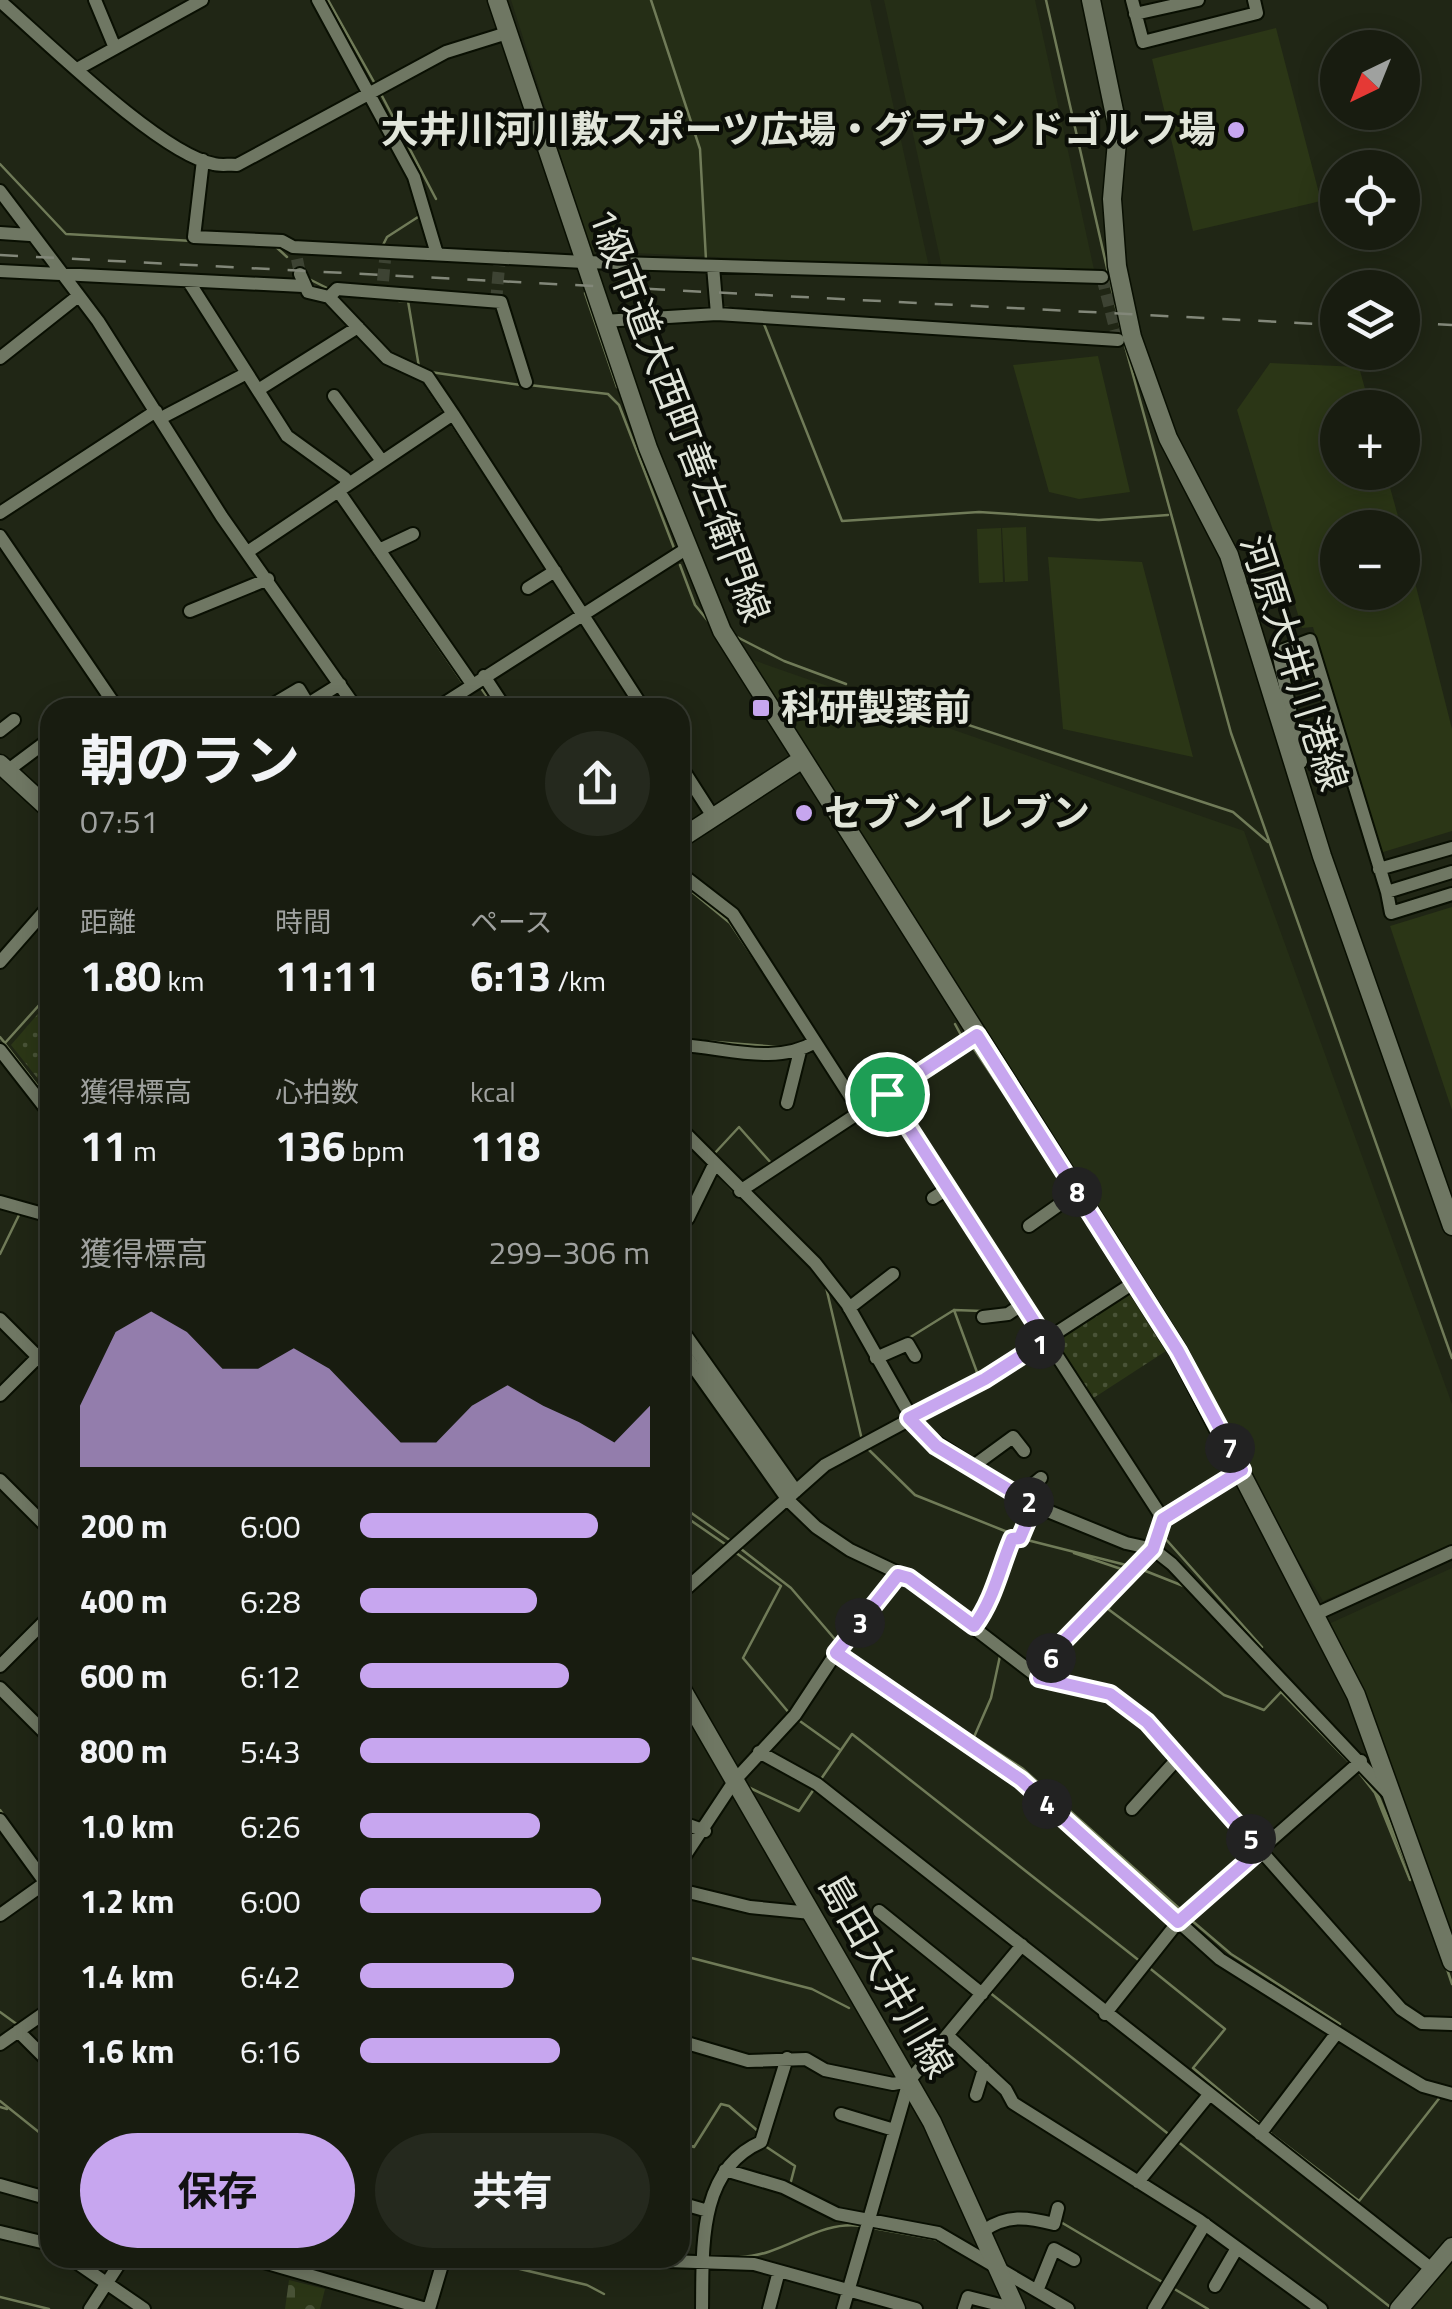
<!DOCTYPE html>
<html lang="ja">
<meta charset="utf-8">
<style>
:root{--surface:#181c10;--page:#25291e;--text:#f1f3f6;--muted:#9fa19f;--line:#363a30;--accent:#c7a6ef}
body{margin:0;font-family:"Titillium Web","Noto Sans JP",sans-serif;background:var(--page);color:var(--text);height:100vh;display:flex;flex-direction:column;font-size:38px;white-space:nowrap}
*{box-sizing:border-box;margin:0}
p{font-size:32px;color:var(--muted)}
.icon{flex:none;width:55px;height:55px;fill:none;stroke:currentColor;stroke-width:2;stroke-linecap:round;stroke-linejoin:round}
.map{position:relative;flex:1;overflow:hidden}
.sheet{position:absolute;left:40px;top:698px;width:650px;height:1570px;display:flex;flex-direction:column;background:var(--surface);border-radius:30px;box-shadow:0 5px 25px #0003,0 0 0 2px var(--line)}
.sheet>*{flex:none}
.needle{width:65px;rotate:223deg}
.fabs{position:absolute;left:1320px;top:30px;display:grid;gap:20px}
.fabs a{display:grid;place-items:center;width:100px;height:100px;border-radius:50%;background:var(--surface);box-shadow:0 5px 25px #0003,0 0 0 2px var(--line);font-size:50px}
.pin{position:absolute;display:grid;place-items:center;width:85px;height:85px;color:#fff;margin:-42px;border:5px solid #fff;border-radius:50%;box-shadow:0 2px 10px #0007}
.km{position:absolute;width:50px;height:50px;margin:-25px;border-radius:50%;background:#222;color:#fff;font-size:28px;line-height:50px;text-align:center}
.round{display:grid;place-items:center;flex:none;width:105px;height:105px;border-radius:52px;background:var(--page)}
.summary{display:flex;align-items:center;justify-content:space-between;height:170px;padding:0 40px}
h1{font-size:55px;font-weight:700;line-height:75px}
.stats{display:grid;grid-template-columns:repeat(3,1fr);gap:15px;height:170px;padding:10px 40px}
.stats div{display:grid;align-content:center}
.stats b{font-size:42px;font-weight:700}
.stats small{font-size:28px;font-weight:400}
.stats p{font-size:28px}
.chart{height:280px;padding:20px 40px}
.chart p{display:flex;justify-content:space-between}
.chart svg{width:100%;height:180px;margin-top:10px;fill:var(--accent);opacity:.7}
.cta{display:flex;gap:20px;margin-top:auto;padding:20px 40px}
.cta a{flex:1;height:115px;border-radius:60px;background:var(--accent);color:#111;font-size:40px;font-weight:700;line-height:115px;text-align:center}
.cta a+a{background:var(--page);color:var(--text)}
ul{padding:0 40px;list-style:none;font-size:32px}
li{display:grid;grid-template-columns:160px 120px 1fr;align-items:center;height:75px}
li i{height:25px;border-radius:12px;background:var(--accent)}
.map>svg:first-child{display:block}
.built{fill:#252e16}
.grass{fill:#2b3616}
.cemetery{fill:url(#cemetery-stones)}
.park{fill:url(#park-dots)}
.lines{fill:none;stroke-linecap:round;stroke-linejoin:round}
.stream{stroke:#707b58;stroke-width:2.5}
.street-tunnel{stroke:#3d4333;stroke-width:12;stroke-dasharray:12 6;stroke-linecap:butt}
.street-casing{stroke:#090f02;stroke-width:16}
.secondary-casing{stroke:#090f02;stroke-width:21}
.street{stroke:#6f7763;stroke-width:12}
.secondary{stroke:#6f7763;stroke-width:18}
.rail{stroke:#828779;stroke-width:2.5;stroke-dasharray:18 18;stroke-linecap:butt}
.route-casing{stroke:#fff;stroke-width:20}
.route{stroke:#c7a6ef;stroke-width:12}
.poi-dot{fill:#c7a6ef;stroke:#0b0e07;stroke-width:4}
.labels{text-anchor:middle;stroke-width:8;stroke-linejoin:round;paint-order:stroke}
.poi-label{font-size:38px;font-weight:bold;fill:#e1e5da;stroke:#0b0e07;text-anchor:start}
.street-label{font-size:38px;fill:#e1e5da;stroke:#0b0e07}
</style>
<div class="map">
<svg width="1452" height="2309" viewBox="0 0 1452 2309">
<defs>
<pattern id="cemetery-stones" width="16" height="16" patternUnits="userSpaceOnUse" patternTransform="scale(2.5)"><rect width="16" height="16" fill="#2b3616"/><path d="M2 7V4a2 2 0 0 1 4 0v3zM10 15v-3a2 2 0 0 1 4 0v3z" fill="#495337"/></pattern>
<pattern id="park-dots" width="8" height="8" patternUnits="userSpaceOnUse" patternTransform="scale(2.5)"><rect width="8" height="8" fill="#2b3616"/><path d="M2 2h.1M6 6h.1" fill="none" stroke="#495337" stroke-width="1.8" stroke-linecap="round"/></pattern>
</defs>
<rect width="100%" height="100%" fill="#202615"/>
<path class="built" d="M511 0H870L929 267 591 251Z
M884 0H1035L1095 274 942 268Z
M753 660 1244 831 1452 1404V1545L1323 1601Z
M1452 1568V1948L1322 1627Z
M1452 2252V2309H1403Z"/>
<path class="grass" d="M1276 28 1321 201 1193 231 1152 59Z
M1098 356 1130 492 1079 499 1049 492 1013 365Z
M1270 363 1359 367 1370 407 1338 408V472L1386 473 1401 527 1338 528V592H1402L1403 535 1452 729V831L1380 853 1313 627 1302 628 1237 410Z
M1026 527 1028 581 1005 582 1002 528Z
M1001 528 1003 582 979 583 977 529Z
M1048 557 1142 562 1193 757 1063 729Z
M1452 907V1110L1390 926Z"/>
<path class="cemetery" d="M289 2280 325 2289 320 2309H285Z"/>
<path class="park" d="M50 1000V1094L11 1045Z
M1132 1290 1169 1349 1092 1399 1054 1343Z"/>
<g class="lines">
<path class="stream" d="M328 0 374 82
M651 0 700 149 706 260
M1046 0 1122 334
M382 96 436 199
M0 164 66 234 193 241
M383 245 387 237 418 217
M275 246 287 257
M305 277 329 289
M585 293 617 387
M399 301H408L419 367
M720 307 760 312
M764 324 842 521 979 512 1099 520 1168 515
M1124 342 1231 733 1452 1358
M430 372 521 385
M529 385 608 394 619 405 674 548
M427 387 445 414
M449 420 516 522
M379 561 465 686
M680 565 695 605 708 621
M737 637 784 661 846 684
M102 675 115 694
M481 688 495 708
M865 691 1233 812 1268 842
M680 882 730 923 757 963
M955 1024 962 1037
M0 1037 5 1043 50 993
M702 1041 779 1047
M5 1044 50 1102
M972 1046 1018 1114
M898 1097 969 1048
M887 1104 928 1168
M714 1154 739 1127 772 1164
M715 1172 734 1192
M769 1208 835 1279
M0 1254 20 1213
M826 1287 862 1440
M1027 1322 1038 1341
M909 1338 954 1310
M978 1375 954 1310 982 1311
M866 1447 915 1495 1010 1533
M680 1505 731 1541
M680 1513 725 1544
M1163 1536 1262 1647
M1027 1540 1130 1566
M741 1549 791 1588 839 1644
M735 1552 781 1586 743 1658 790 1714
M1074 1553 1127 1571
M1143 1570 1186 1587
M1132 1577 1108 1609 1224 1695 1264 1710 1281 1692 1351 1764
M940 1594 974 1618
M1000 1656 991 1698 974 1737 1022 1768 1181 1910
M797 1719 839 1749
M1357 1770 1375 1793 1410 1880
M821 1779 852 1734 1141 1962
M748 1787 799 1811 814 1789
M1376 1790 1413 1879
M0 1810 5 1817
M1190 1919 1231 1954 1340 2024
M680 1955 812 1989 849 2008
M1147 1966 1225 2029 1193 2068 1259 2123
M1446 1966 1452 1984
M989 1992 1171 2136
M0 2012 18 2025
M0 2101 50 2141
M0 2107 7 2109
M1269 2132 1359 2201 1441 2096
M1177 2141 1389 2306
M680 2142 694 2147 721 2104 729 2106 759 2132
M765 2146 795 2166 790 2185
M1059 2221 1164 2283
M873 2228 934 2239 961 2253
M740 2257C784 2256 817 2220 861 2226
M474 2258 587 2285 604 2294
M1171 2287 1208 2309
M0 2297 49 2309"/>
<path class="street-tunnel" d="M297 259 300 274
M1102 277 1118 340
M383 281 385 260
M496 302 500 256"/>
<g class="street-casing">
<path id="street" d="M95 0 115 48
M318 0 414 177 437 254
M1132 0 1143 42 1257 13 1254 0
M0 1C45 40 160 154 214 164 221 166 230 164 237 165L446 52 507 33
M1135 14 1198 0
M79 68 202 0
M203 160 194 237 282 241 293 247 584 262 1102 277
M0 191 98 321 222 517 356 708
M0 233 30 235
M713 266 717 314
M0 271 303 286
M300 274 308 292 329 297 387 358 428 377 453 414
M189 282 287 436 345 478 347 485
M329 297 337 289 501 302 526 382
M603 321 717 314 1118 340
M0 358 77 297
M258 390 358 327
M334 396 382 461
M161 418 247 373
M339 492 472 684
M0 513 156 411
M0 536 117 708
M379 550 413 534
M249 551 453 414 643 708
M528 588 555 571
M190 611 268 579
M484 676 505 708
M267 708 299 689 308 704 340 684
M437 708 686 549
M0 731 14 720
M1301 762 1278 652 1310 640 1387 892 1452 872
M680 765 714 818
M7 771 43 744 50 747
M1379 869 1452 848
M680 873 733 914 859 1110
M1387 892 1391 913 1452 894
M0 962 50 905
M680 1045C724 1047 775 1066 815 1042
M0 1050 50 1114
M887 1094 1163 1519
M787 1103 800 1051
M680 1128 815 1263 847 1304 919 1431 1033 1505 1126 1543 1153 1549 1172 1564 1388 1793
M740 1191 977 1035
M933 1198 949 1188
M0 1202 50 1216
M680 1226 688 1218 714 1165
M1029 1226 1077 1192
M849 1308 893 1274
M983 1317 1008 1314 1023 1304
M0 1319 50 1369
M680 1327 796 1491
M680 1348 788 1500 816 1527 850 1550 909 1578 1039 1678 1110 1694 1147 1722 1401 2009 1422 2023 1452 2024
M876 1358 908 1344 915 1356
M0 1395 50 1345
M972 1467 1013 1437 1024 1451
M0 1480 50 1530
M1019 1496 1041 1478
M680 1594 825 1465 985 1379 1135 1282
M1316 1614 1452 1552
M975 1627C994 1599 999 1570 1012 1539L1020 1538 1033 1505
M836 1653 1021 1780 1220 1959 1398 2071 1423 2086 1452 2094
M0 1666 50 1616
M1039 1678 1057 1648 1153 1549 1163 1519 1242 1470
M0 1688 50 1738
M759 1752 817 1784 1433 2270
M1132 1809 1178 1758
M0 1820 50 1889
M680 1822 705 1831
M680 1863 735 1780 795 1715 836 1653 899 1575
M680 1890 750 1907 811 1913
M879 1911 982 1994
M0 1915 45 1883
M1105 2014 1178 1922 1361 1761
M18 2031 50 2063
M947 2035 1006 2090 1013 2103 1199 2220 1321 2309
M680 2041 748 2061 806 2059 825 2070 893 2084 909 2081
M0 2044 50 2009
M976 2095 984 2069
M841 2114 894 2130
M1260 2134 1336 2034
M725 2170 783 2187 837 2214 938 2233 1068 2309
M1138 2182 1208 2096
M0 2185 50 2199
M680 2203 708 2211
M983 2231C1007 2214 1027 2217 1054 2224L1058 2208
M0 2232 50 2244
M70 2258 144 2309
M250 2258 426 2309
M581 2258 754 2264 916 2309
M1215 2286 1237 2248
M1037 2291 1054 2249 1074 2260
M90 2309 123 2258
M429 2309 444 2258
M702 2309C703 2250 697 2170 761 2142L787 2058
M769 2309 779 2271
M843 2309 909 2081 1022 1945
M964 2309 968 2297 1016 2309
M1154 2309 1205 2224"/>
</g>
<g class="secondary-casing">
<path id="secondary" d="M497 0 648 448 722 631 1178 1351 1356 1695 1452 1962
M1091 0 1118 130 1112 199 1117 266 1132 337 1168 438 1229 555 1322 856 1452 1226
M0 764 50 810
M680 839 801 760
M680 1686 932 2122 1016 2309
M1399 2309 1452 2247"/>
</g>
<use href="#street" class="street"/>
<use href="#secondary" class="secondary"/>
<path class="rail" d="M0 255 1338 325
M1402 322 1452 325"/>
</g>
<g class="lines">
<g class="route-casing">
<path id="route" d="M977 1035 1178 1351 1242 1470 1163 1519 1153 1549 1057 1648 1039 1678 1110 1694 1147 1722 1260 1850 1178 1922 1021 1780 836 1653 898 1575 909 1578 974 1626C994 1599 999 1570 1012 1539L1020 1538 1034 1505 936 1446 909 1418 985 1379 1046 1340 887 1094Z"/>
</g>
<use href="#route" class="route"/>
</g>
<g class="poi-dot">
<circle cx="1236" cy="130" r="10"/>
<rect x="751" y="698" width="20" height="20" rx="5"/>
<circle cx="804" cy="813" r="10"/>
</g>
<g class="labels">
<g class="poi-label">
<text x="1216" y="143" text-anchor="end">大井川河川敷スポーツ広場・グラウンドゴルフ場</text>
<text x="781" y="721">科研製薬前</text>
<text x="824" y="826">セブンイレブン</text>
</g>
<g class="street-label">
<text transform="translate(679 415) rotate(69)" y="13">1級市道大西町善左衛門線</text>
<text transform="translate(1294 663) rotate(72)" y="13">河原大井川港線</text>
<text transform="translate(886 1976) rotate(60)" y="13">島田大井川線</text>
</g>
</g>
</svg>
<div class="fabs">
<a><svg class="needle" viewBox="-14 -14 28 28"><path d="M0-13l5 13h-10z" fill="#e53935"/><path d="M0 13l5-13h-10z" fill="#9fa19f"/></svg></a>
<a><svg class="icon" aria-label="locate" viewBox="0 0 24 24"><circle cx="12" cy="12" r="6"/><path d="M12 2v4M12 18v4M2 12h4M18 12h4"/></svg></a>
<a><svg class="icon" aria-label="layers" viewBox="0 0 24 24"><path d="M12 4l9 5-9 5-9-5zM3 14l9 5 9-5"/></svg></a>
<a>+</a>
<a>−</a>
</div>
<div class="pin" style="left:887px;top:1094px;background:#1e9e55"><svg class="icon" aria-label="arrive" viewBox="0 0 24 24"><path d="M6 21V4h12l-3 4 3 4H6"/></svg></div>
<b class="km" style="left:1040px;top:1344px">1</b>
<b class="km" style="left:1029px;top:1502px">2</b>
<b class="km" style="left:860px;top:1623px">3</b>
<b class="km" style="left:1047px;top:1804px">4</b>
<b class="km" style="left:1251px;top:1839px">5</b>
<b class="km" style="left:1051px;top:1658px">6</b>
<b class="km" style="left:1230px;top:1448px">7</b>
<b class="km" style="left:1077px;top:1192px">8</b>
<section class="sheet">
<div class="summary"><div><h1>朝のラン</h1><p>07:51</p></div><a class="round"><svg class="icon" aria-label="share" viewBox="0 0 24 24"><path d="M12 15V3M7 8l5-5 5 5M5 13v7h14v-7"/></svg></a></div>
<div class="stats">
<div><p>距離</p><b>1.80<small> km</small></b></div>
<div><p>時間</p><b>11:11</b></div>
<div><p>ペース</p><b>6:13<small> /km</small></b></div>
</div>
<div class="stats">
<div><p>獲得標高</p><b>11<small> m</small></b></div>
<div><p>心拍数</p><b>136<small> bpm</small></b></div>
<div><p>kcal</p><b>118</b></div>
</div>
<div class="chart"><p><span>獲得標高</span>299–306 m</p>
<svg viewBox="0 0 160 44" preserveAspectRatio="none"><path d="M0 44V29L10 11L20 6L30 11L40 20L50 20L60 15L70 20L80 29L90 38L100 38L110 29L120 24L130 29L140 33L150 38L160 29V44z"/></svg>
</div>
<ul>
<li><b>200 m</b>6:00<i style="width:82%"></i></li>
<li><b>400 m</b>6:28<i style="width:61%"></i></li>
<li><b>600 m</b>6:12<i style="width:72%"></i></li>
<li><b>800 m</b>5:43<i style="width:100%"></i></li>
<li><b>1.0 km</b>6:26<i style="width:62%"></i></li>
<li><b>1.2 km</b>6:00<i style="width:83%"></i></li>
<li><b>1.4 km</b>6:42<i style="width:53%"></i></li>
<li><b>1.6 km</b>6:16<i style="width:69%"></i></li>
</ul>
<div class="cta"><a>保存</a><a>共有</a></div>
</section>
</div>
